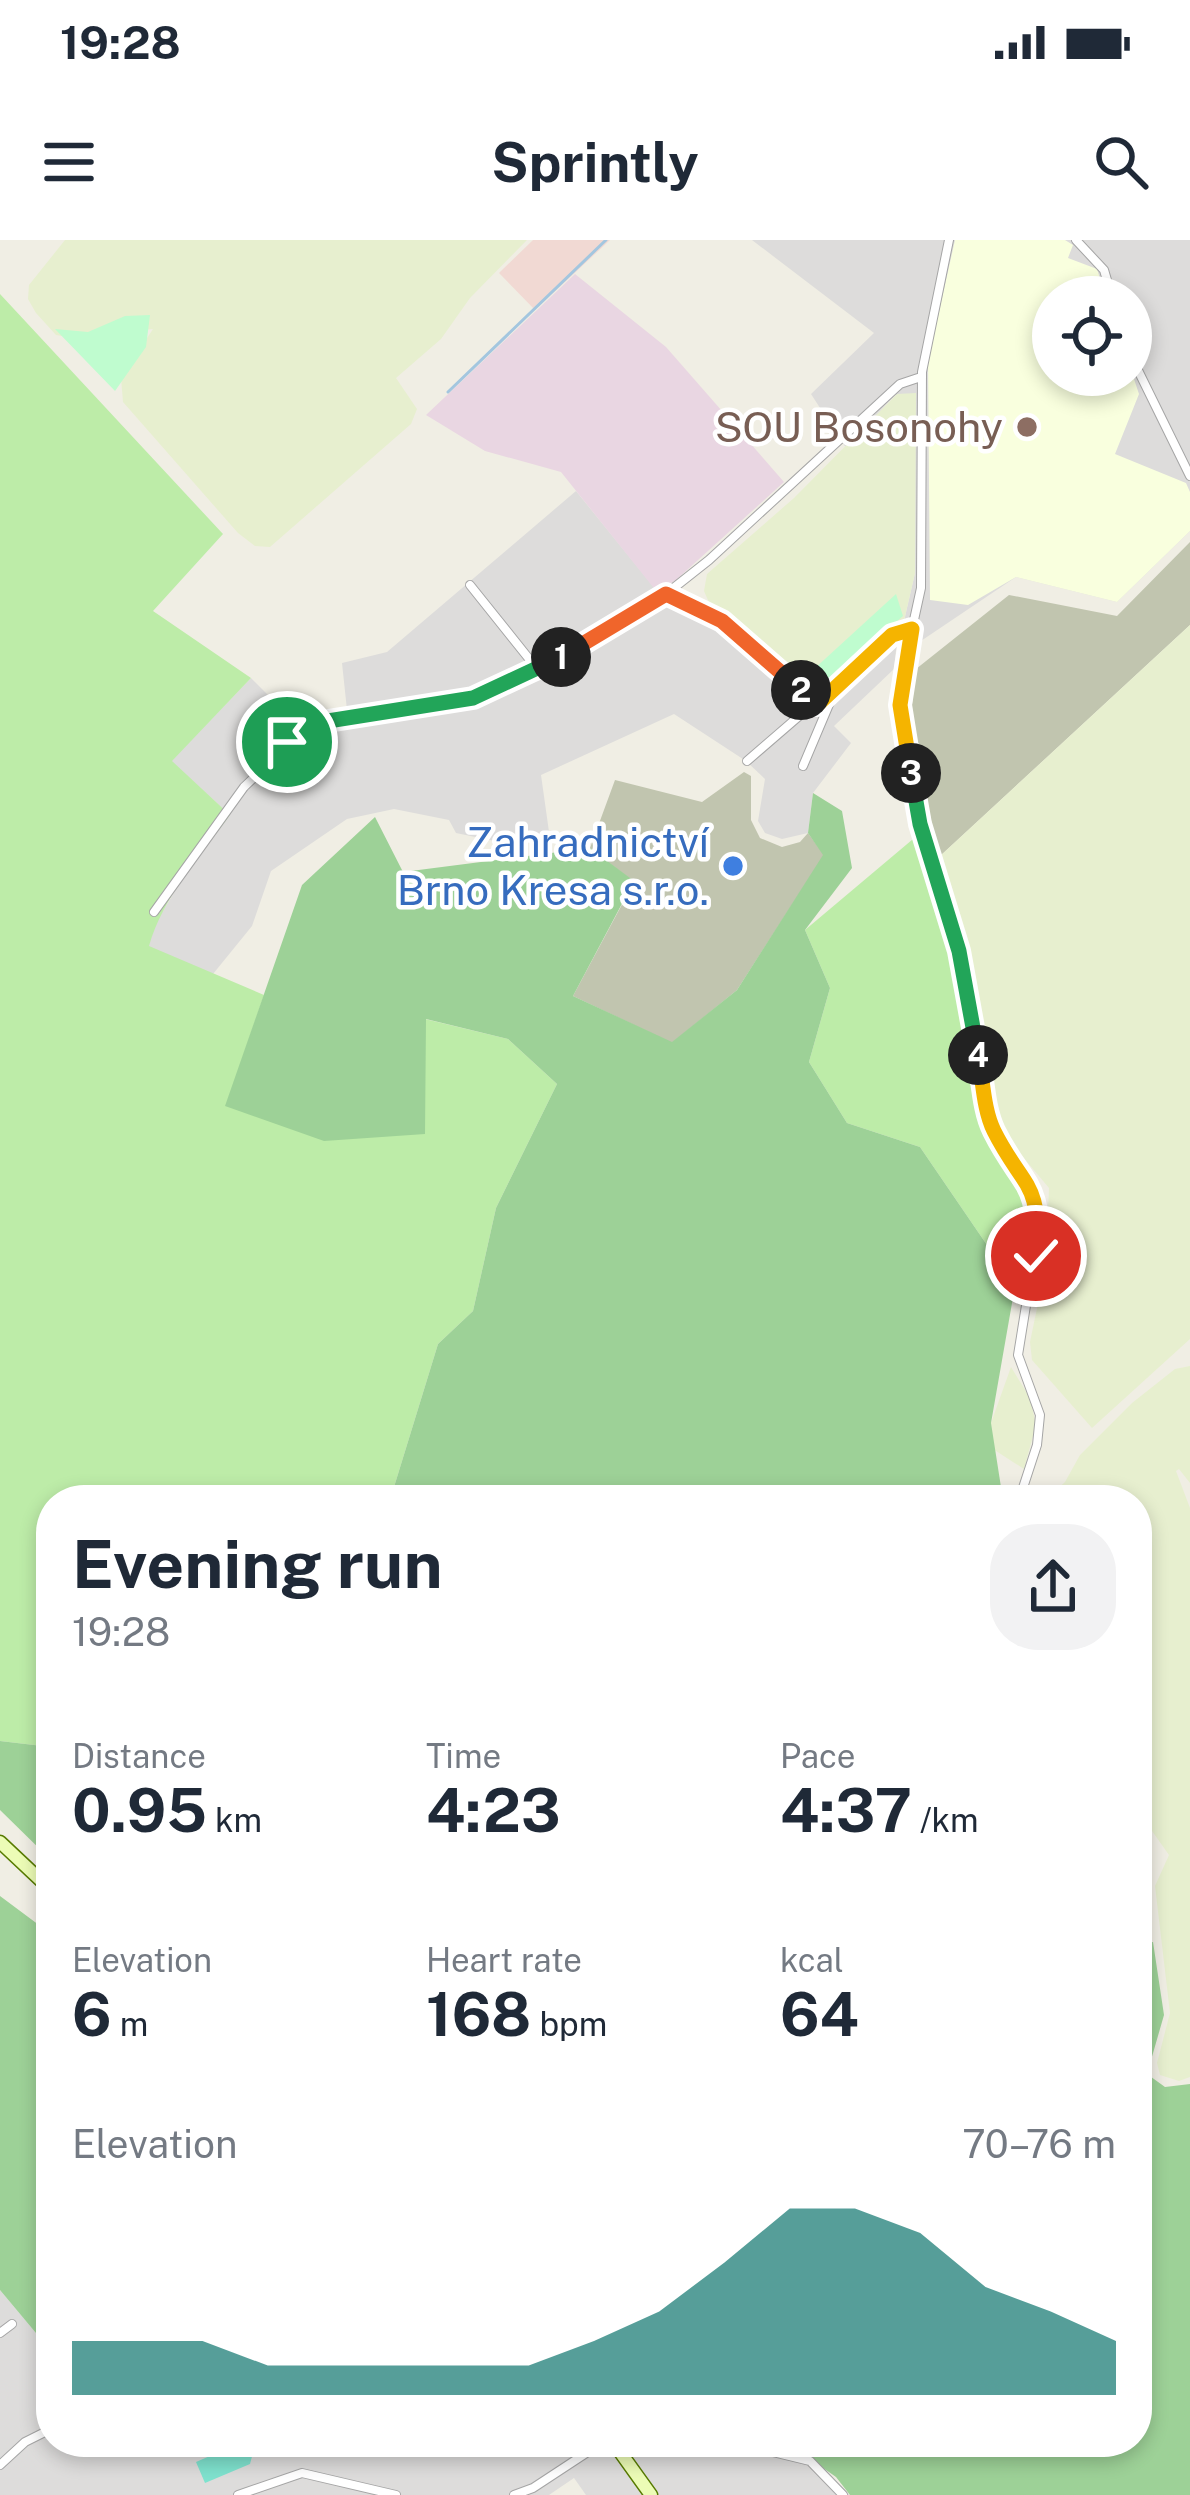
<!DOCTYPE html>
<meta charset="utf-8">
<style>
:root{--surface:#fff;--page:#f2f2f3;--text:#1f2937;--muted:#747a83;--accent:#0f766e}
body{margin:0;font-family:"Public Sans",sans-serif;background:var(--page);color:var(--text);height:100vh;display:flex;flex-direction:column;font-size:45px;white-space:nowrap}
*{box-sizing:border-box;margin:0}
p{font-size:39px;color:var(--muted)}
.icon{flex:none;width:66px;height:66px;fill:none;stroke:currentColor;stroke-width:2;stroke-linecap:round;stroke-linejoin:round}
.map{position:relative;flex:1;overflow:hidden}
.sheet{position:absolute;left:36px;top:1245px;width:1116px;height:972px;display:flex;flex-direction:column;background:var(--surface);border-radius:48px;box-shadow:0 6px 18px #0003}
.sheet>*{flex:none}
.controls{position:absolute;left:1032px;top:36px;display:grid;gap:24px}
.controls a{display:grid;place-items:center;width:120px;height:120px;border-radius:50%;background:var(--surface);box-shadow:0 6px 18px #0003;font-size:60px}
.pin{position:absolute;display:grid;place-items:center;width:102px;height:102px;color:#fff;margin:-51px;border:6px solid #fff;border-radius:50%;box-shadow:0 3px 12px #0007}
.km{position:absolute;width:60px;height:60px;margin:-30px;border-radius:50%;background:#222;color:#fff;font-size:33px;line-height:60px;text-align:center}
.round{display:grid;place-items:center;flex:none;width:126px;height:126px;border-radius:48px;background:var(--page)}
.head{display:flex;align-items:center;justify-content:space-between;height:204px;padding:0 36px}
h1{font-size:66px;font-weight:700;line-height:90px}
.metrics{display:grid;grid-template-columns:repeat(3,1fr);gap:18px;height:204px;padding:12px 36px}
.metrics div{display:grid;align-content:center}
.metrics b{font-size:60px;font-weight:700}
.metrics small{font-size:33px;font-weight:400}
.metrics p{font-size:33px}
.chart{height:336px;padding:24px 36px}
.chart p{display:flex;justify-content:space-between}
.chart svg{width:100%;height:216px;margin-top:12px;fill:var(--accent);opacity:.7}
.status{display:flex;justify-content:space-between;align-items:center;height:84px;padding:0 60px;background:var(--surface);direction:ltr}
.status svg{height:33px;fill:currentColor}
header{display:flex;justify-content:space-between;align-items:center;height:156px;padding:0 36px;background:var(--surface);font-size:54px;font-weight:700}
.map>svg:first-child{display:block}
.residential{fill:#dddcdb;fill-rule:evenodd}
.commercial{fill:#f1d9d3}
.industrial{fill:#e9d6e2}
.education{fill:#f9ffde}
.construction{fill:#c1c5af}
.farmland{fill:#e7efcf}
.grass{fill:#bdeca8}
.forest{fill:#9dd197}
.park{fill:#bffccf}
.pitch{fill:#7fe2ce}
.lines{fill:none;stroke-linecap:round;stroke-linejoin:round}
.stream{stroke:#a3c6df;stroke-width:3}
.street-casing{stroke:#a5a5a5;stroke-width:10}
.secondary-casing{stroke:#577b00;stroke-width:15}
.street{stroke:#fff;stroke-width:8}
.secondary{stroke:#ecfcb6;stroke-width:12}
.split-1-casing{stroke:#fff;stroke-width:24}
.split-2-casing{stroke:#fff;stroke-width:24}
.split-3-casing{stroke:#fff;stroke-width:24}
.split-4-casing{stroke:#fff;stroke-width:24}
.split-5-casing{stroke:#fff;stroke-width:24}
.split-1{stroke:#22a559;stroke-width:15}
.split-2{stroke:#f0652b;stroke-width:15}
.split-3{stroke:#f5b400;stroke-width:15}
.split-4{stroke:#22a559;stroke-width:15}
.split-5{stroke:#f5b400;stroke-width:15}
.education-dot{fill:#8d6e63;stroke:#fff;stroke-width:4.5}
.shop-dot{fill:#3f7fe0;stroke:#fff;stroke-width:4.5}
.labels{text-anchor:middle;stroke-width:9;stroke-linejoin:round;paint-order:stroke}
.education-label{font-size:42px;fill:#785e54;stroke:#fff;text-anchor:end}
.shop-label{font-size:42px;fill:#366cbe;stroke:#fff;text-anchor:end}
</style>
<div class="status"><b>19:28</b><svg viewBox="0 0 49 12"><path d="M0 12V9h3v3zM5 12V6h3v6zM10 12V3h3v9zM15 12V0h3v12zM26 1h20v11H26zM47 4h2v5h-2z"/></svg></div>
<header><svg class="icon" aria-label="menu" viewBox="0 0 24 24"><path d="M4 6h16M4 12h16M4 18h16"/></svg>Sprintly<svg class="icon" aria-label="search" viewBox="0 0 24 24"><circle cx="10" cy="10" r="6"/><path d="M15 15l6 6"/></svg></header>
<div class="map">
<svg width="1190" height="2255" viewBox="0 0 1190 2255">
<rect width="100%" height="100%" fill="#f0eee4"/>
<path class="residential" d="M752 0H1190V291L1117 362 1016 337 912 407 904 381 915 333 896 154 846 208 811 154 874 93ZM1053 57H1131V135H1053Z
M576 251 657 351 719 385 814 470 897 401 894 429 834 486 851 503 813 553 808 593 782 599 765 593 758 581 765 539 746 521 674 474 541 535 550 599 513 605 456 593 449 580 394 569 347 579 271 631 252 686 213 734 148 707 156 682 180 643 230 575 171 521 251 438 300 487 347 470 342 423 387 412Z
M0 2050 51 2111V2202H773V2206L780 2202 805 2208 850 2255H586L574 2238 549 2255H0Z"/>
<path class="commercial" d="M533 0H610L535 70 499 33Z"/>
<path class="industrial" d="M575 34 666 107 784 242 676 340 657 352 561 232 485 211 426 175Z"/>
<path class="education" d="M955 0H1065L1073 5 1068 18 1097 29 1106 57H1053V135H1131V130L1139 154 1115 214 1186 243 1190 252V291L1117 362 1016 337 968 365 930 360 928 121Z"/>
<path class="construction" d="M1190 302V385L939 617 910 482 916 429 1009 355 1117 376Z
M744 532 751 536V580L760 598 782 607 800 602 808 593 824 615 737 750 672 803 573 756 634 642 590 608 615 540 702 562Z"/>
<path class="farmland" d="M65 0H527L470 58 441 99 396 138 417 169 411 184 270 307 255 306 238 293 123 162 121 138 153 89 73 98 56 95 36 73 28 59 29 45Z
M916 153 915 333 904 381 819 457 711 367 704 351 707 334 794 258 897 154Z
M1190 385V1099L1092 1188 1032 1120 1030 1102 1046 1025 1049 948 1002 892 972 719 939 617Z
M1190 1126V1243L1179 1229 1176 1231 1190 1268V1837L1179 1841 1160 1835 1157 1823 1170 1773 1155 1646 1169 1615 1145 1581 1137 1558V1260H1046L1065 1242 1080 1215 1132 1163 1175 1129Z
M1011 1127 1030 1158 1036 1185 1024 1229 993 1209 991 1183Z"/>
<path class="grass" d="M0 54 223 294 153 371 251 438 172 521 230 575C200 616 163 657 149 706L264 755 226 866 425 779 508 799 557 844 496 968 473 1071 438 1104 390 1260H51V1507L0 1501Z
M919 594 954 709 983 861C978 899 1015 920 1030 952 1043 981 1032 1019 1026 1048L1015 1046 920 907 847 883 809 822 830 748 805 690Z"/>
<path class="forest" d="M813 553 842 571 852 628 805 690 830 748 809 822 847 883 920 907 1015 1046 991 1183 1003 1260H390L438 1104 473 1071 496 968 557 844 508 799 426 779 425 894 324 901 225 866 302 645 375 577 403 632 590 608 634 641 573 756 672 802 737 750 823 615 808 593Z
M0 1501 51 1507V1620L0 1570Z
M0 1656 51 1694V2111L0 2050Z
M1153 1702 1164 1775 1147 1834 1165 1847 1190 1844V2255H850L836 2237 806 2216 804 2208 781 2203 775 2209 773 2202H1137V1704Z"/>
<path class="park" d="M150 75 146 107 115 151 55 89 88 92 125 76Z
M896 354 903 376 817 451 802 440Z"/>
<path class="pitch" d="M228 2202 255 2205 250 2224 205 2243 196 2222 226 2209Z"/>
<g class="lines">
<path class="stream" d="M448 152 606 0"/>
<g class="street-casing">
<path id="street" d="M1076 0 1104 30 1112 57
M1131 116 1190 236
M470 345 538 430
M666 354 722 381 817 465
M912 389 900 478 920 584 959 711 993 890 1031 947 1039 985 1018 1115 1040 1175 1037 1205 1019 1260
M288 460 307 487
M747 521 893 395 912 389 921 348 922 132 949 0
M803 526 836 448
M154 672 244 547 307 487 473 458 546 426 666 354 709 320 900 144 921 137
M0 2093 12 2084
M731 2202 810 2221 843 2255
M0 2225 25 2202 51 2189
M238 2255 302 2233 396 2255
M514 2255 533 2248 603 2202"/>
</g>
<g class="secondary-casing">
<path id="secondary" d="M0 1602 51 1650
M613 2202 651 2255"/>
</g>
<use href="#street" class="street"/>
<use href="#secondary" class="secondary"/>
</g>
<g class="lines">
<g class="split-1-casing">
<path id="split-1" d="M287 502 308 487 328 481 473 458 561 417"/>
</g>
<g class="split-2-casing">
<path id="split-2" d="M561 417 666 354 722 381 801 450"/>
</g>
<g class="split-3-casing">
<path id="split-3" d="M801 450 817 465 892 395 912 389 900 465 911 533"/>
</g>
<g class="split-4-casing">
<path id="split-4" d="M911 533 920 584 959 711 978 815"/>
</g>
<g class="split-5-casing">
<path id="split-5" d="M978 815C983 838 983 869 994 891 1023 949 1042 940 1036 1016"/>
</g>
<use href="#split-1" class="split-1"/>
<use href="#split-2" class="split-2"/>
<use href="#split-3" class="split-3"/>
<use href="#split-4" class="split-4"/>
<use href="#split-5" class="split-5"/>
</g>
<circle class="education-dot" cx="1027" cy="187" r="12"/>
<circle class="shop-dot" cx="733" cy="626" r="12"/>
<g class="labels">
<g class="education-label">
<text x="1003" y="202">SOU Bosonohy</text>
</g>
<g class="shop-label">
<text x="709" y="617">Zahradnictví<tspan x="709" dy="48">Brno Kresa s.r.o.</tspan></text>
</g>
</g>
</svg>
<div class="controls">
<a><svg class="icon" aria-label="locate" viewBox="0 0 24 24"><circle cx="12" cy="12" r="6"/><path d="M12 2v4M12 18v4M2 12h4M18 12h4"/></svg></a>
</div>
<div class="pin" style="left:287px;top:502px;background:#1e9e55"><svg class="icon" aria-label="arrive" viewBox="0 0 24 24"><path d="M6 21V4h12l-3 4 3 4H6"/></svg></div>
<div class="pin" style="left:1036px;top:1016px;background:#d93025"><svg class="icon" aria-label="check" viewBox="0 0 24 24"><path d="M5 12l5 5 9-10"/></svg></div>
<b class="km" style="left:561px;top:417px">1</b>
<b class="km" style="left:801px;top:450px">2</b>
<b class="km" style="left:911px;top:533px">3</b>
<b class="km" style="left:978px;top:815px">4</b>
<section class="sheet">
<div class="head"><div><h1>Evening run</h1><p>19:28</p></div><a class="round"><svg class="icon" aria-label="share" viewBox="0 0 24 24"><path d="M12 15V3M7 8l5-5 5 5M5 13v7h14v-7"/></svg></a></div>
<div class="metrics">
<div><p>Distance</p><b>0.95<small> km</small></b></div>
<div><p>Time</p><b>4:23</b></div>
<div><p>Pace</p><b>4:37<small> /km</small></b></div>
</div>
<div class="metrics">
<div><p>Elevation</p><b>6<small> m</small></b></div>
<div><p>Heart rate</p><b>168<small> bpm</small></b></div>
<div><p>kcal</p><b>64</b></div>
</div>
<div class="chart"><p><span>Elevation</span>70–76 m</p>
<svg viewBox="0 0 160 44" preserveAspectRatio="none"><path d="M0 44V33L10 33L20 33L30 38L40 38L50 38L60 38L70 38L80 33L90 27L100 17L110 6L120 6L130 11L140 22L150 27L160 33V44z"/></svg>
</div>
</section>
</div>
